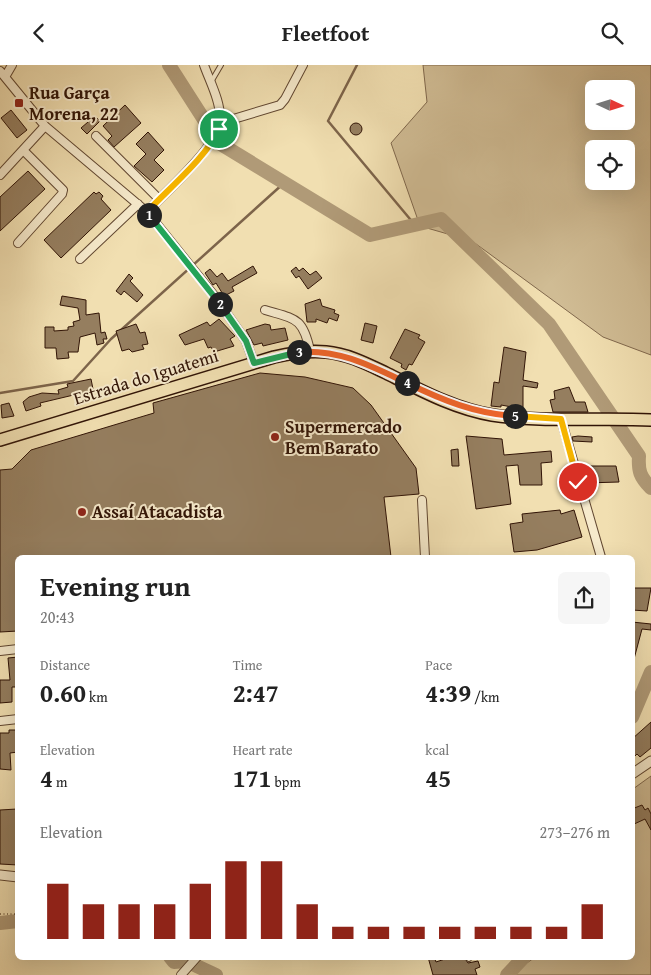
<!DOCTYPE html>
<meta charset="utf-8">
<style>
:root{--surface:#fff;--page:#f6f6f6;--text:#222;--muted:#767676;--accent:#8f2418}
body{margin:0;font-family:"Gentium Book Plus",serif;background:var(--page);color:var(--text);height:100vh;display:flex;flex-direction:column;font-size:19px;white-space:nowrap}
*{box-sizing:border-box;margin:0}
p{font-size:16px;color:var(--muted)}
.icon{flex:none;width:28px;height:28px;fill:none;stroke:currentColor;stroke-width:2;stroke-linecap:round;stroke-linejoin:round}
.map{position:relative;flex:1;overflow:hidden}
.sheet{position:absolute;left:15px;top:490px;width:620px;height:405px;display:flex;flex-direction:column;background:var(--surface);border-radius:8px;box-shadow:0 5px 20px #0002}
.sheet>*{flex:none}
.needle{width:32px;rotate:94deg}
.fabs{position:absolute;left:585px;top:15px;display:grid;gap:10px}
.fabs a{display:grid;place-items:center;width:50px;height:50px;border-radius:8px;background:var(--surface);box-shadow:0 5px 20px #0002;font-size:25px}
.pin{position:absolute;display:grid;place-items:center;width:42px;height:42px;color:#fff;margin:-21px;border:2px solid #fff;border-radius:50%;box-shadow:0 1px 5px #0007}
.km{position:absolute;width:25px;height:25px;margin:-12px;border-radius:50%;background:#222;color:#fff;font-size:14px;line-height:25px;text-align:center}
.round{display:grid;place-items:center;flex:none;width:52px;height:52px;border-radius:8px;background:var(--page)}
.head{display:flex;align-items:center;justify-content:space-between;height:85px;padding:0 25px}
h1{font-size:28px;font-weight:700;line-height:38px}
.figures{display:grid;grid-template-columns:repeat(3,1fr);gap:8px;height:85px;padding:5px 25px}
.figures div{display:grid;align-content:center}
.figures b{font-size:25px;font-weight:700}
.figures small{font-size:14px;font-weight:400}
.figures p{font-size:14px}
.chart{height:140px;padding:10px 25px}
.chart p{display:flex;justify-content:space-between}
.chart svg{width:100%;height:90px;margin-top:5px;stroke:var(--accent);stroke-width:6}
header{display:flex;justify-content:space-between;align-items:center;height:65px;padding:0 25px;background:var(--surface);font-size:22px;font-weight:700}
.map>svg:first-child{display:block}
.green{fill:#d0bc94;stroke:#80684d;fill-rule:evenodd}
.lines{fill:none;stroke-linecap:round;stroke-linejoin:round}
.stream{stroke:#7d644a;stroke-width:2.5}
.river{stroke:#b09a77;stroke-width:14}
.building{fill:#957e5f;stroke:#311406}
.service-casing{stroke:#614731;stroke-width:6}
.minor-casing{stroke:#614731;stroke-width:10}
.tertiary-casing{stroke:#614731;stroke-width:11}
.primary-casing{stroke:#311406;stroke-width:14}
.path{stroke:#311406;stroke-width:1;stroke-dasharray:1 2.5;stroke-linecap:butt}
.service{stroke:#f6eacc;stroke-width:4}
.minor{stroke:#f6eacc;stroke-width:8}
.tertiary{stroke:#f6eacc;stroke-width:9}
.primary{stroke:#f1dfb1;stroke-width:11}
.split-1-casing{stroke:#fff;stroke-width:10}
.split-2-casing{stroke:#fff;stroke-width:10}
.split-3-casing{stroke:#fff;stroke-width:10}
.split-4-casing{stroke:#fff;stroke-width:10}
.split-5-casing{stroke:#fff;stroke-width:10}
.split-6-casing{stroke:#fff;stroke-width:10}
.split-1{stroke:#f5b400;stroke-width:6}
.split-2{stroke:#22a559;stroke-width:6}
.split-3{stroke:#22a559;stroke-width:6}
.split-4{stroke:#f0652b;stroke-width:6}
.split-5{stroke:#f0652b;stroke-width:6}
.split-6{stroke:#f5b400;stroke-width:6}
.poi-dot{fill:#8f2418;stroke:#f6eacc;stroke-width:2}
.labels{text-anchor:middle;stroke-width:4;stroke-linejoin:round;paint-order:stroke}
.poi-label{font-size:18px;font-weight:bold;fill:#311406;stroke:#f6eacc;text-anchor:start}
.street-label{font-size:18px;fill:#311406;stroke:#f6eacc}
</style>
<header><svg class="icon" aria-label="back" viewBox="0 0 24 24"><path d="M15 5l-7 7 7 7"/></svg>Fleetfoot<svg class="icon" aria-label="search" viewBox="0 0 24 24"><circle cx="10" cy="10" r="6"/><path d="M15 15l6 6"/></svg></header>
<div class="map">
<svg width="651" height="910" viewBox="0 0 651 910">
<rect width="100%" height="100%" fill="#f1dfb1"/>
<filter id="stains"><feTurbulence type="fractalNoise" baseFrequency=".004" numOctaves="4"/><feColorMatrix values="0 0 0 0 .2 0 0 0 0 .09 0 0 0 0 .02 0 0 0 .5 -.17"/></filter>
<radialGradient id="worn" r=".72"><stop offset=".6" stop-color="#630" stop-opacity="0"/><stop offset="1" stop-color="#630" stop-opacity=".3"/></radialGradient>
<path class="green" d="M423 0H651V290L603 272 472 176 420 161 391 78 427 37ZM594 24H626V56H594ZM594 84H626V116H594Z
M651 711V910H509L534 893 632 892 633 724Z"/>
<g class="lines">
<path class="stream" d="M357 0 328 56 415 160
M0 328 73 316 111 274 284 118"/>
<path class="river" d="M169 0 219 78 370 170 441 154 549 259 639 391C638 406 640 412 651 423
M632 652 651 607
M0 858 18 856
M170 892 174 897 186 896 216 910
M507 910 524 892"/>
</g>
<path class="building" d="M125 40 141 58 114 82 108 75 112 71 103 61Z
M11 45 27 65 17 73 1 53Z
M95 51 100 56 87 69 81 63Z
M350 64a6 6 0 1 1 12 0a6 6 0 1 1-12 0Z
M148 67 164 85 154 95 164 105 152 117 134 101 146 89 136 79Z
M28 106 45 124 0 166V132Z
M94 127 96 129 99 127 103 131 101 134 111 145 61 193 44 175Z
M253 201 257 208 232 222 234 226 224 231 216 218 213 220 205 208 210 204 217 212 222 208 228 216Z
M296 202 299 206 303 203 310 210 316 206 322 213 308 224 299 211 296 213 291 206Z
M129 209 133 213 130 216 143 230 137 237 124 226 121 230 116 226Z
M62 231 86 235V250L99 248 101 268 105 267 107 274H103L104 278 97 280 95 268 80 272 78 287H68L69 293 57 294 56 283H45V262H54V266L68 265V262L74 261 73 257 80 255 78 243 60 240Z
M320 234 322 241 335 245 334 248 339 250 337 256 329 253 327 258 316 254V257H307L305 239Z
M219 254 235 271 230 274 234 281 214 287 211 282 208 283 204 274 185 280 179 270 207 257 210 261Z
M365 258 377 261 373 278 361 275Z
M136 259 140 268 145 267 148 279 142 280 144 284 132 287 129 284 122 286 116 266Z
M265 259 270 260 271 265 285 263 288 275 263 281 262 278 254 280 246 265Z
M405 264 420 270 418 273 425 277 412 300 409 299 406 305 401 302 402 299 390 293Z
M504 282 526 287 523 315 538 318 537 323 523 321V344L501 340V342L491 341 494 317 499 318Z
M260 308 305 312 353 323 371 340 416 403 419 429 384 432 391 492H18V566L0 567V405L12 404 31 385 154 348 153 338Z
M91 314 94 329 87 332 86 327 82 328 40 338 41 341 26 346 23 337 29 332 42 328 59 329 58 325 68 322 67 319Z
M569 322 575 337H585L588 347H553L550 335 555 334 554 326Z
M9 338 14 351 2 353 1 340Z
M466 371 502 374 504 390 551 386 552 397 541 398 542 420H520L518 400 506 401 511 439 476 444Z
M578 371 592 372V377L573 376 572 372Z
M458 384 459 401H452L451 385Z
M580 401H616L619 417 585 418Z
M560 445 561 449 574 445 582 472 537 485 514 487 510 459 523 457 522 449Z
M632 523H651L647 546 632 545Z
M632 557 651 559V565L642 564 634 594Z
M18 592V622H12V637L0 638V615H10L8 593Z
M651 657V683L640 692 637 689 632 694V674Z
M9 665H18V687L10 688 11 705 0 704V668H9Z
M642 740 645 745 648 743 651 749V765L645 754 632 760V744Z
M17 744 18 800 0 799V745Z
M428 892H434L436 897 451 892H464L468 898 478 896 480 902 475 904 477 910H433Z"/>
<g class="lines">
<g class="service-casing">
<path id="service" d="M211 17 221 0
M468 892 469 894"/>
</g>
<g class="minor-casing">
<path id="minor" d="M0 6 45 61 147 147 216 233 246 276 254 298
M5 12 12 0
M220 58 280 40 285 34 303 0
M96 71 159 134
M0 110 45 61
M147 147C165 127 220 80 220 55 221 37 210 17 204 0
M18 178 62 129 63 125 24 86
M80 194 138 139
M265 245C295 254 303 252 310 286
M561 354 601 492
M422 435 425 492
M0 586 18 584
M0 656 18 654
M181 910 197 892"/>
</g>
<g class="tertiary-casing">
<path id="tertiary" d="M632 709 651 696
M0 810 18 812"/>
</g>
<g class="primary-casing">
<path id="primary" d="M0 375 274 292C291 288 308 285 326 287 348 289 367 299 386 308 420 325 455 344 492 350 544 358 598 352 651 355"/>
</g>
<path class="path" d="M0 849H18"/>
<use href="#service" class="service"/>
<use href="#minor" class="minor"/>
<use href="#tertiary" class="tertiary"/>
<use href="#primary" class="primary"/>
</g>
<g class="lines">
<g class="split-1-casing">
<path id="split-1" d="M149 150 147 147C168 124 207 92 219 64"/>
</g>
<g class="split-2-casing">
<path id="split-2" d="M149 150 220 239"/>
</g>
<g class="split-3-casing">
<path id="split-3" d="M220 239 246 276 254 298 299 287"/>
</g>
<g class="split-4-casing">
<path id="split-4" d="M299 287C339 284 371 301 407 318"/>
</g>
<g class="split-5-casing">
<path id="split-5" d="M407 318C442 335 476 349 515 351"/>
</g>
<g class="split-6-casing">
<path id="split-6" d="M515 351 561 354 578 417"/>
</g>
<use href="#split-1" class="split-1"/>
<use href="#split-2" class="split-2"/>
<use href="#split-3" class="split-3"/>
<use href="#split-4" class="split-4"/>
<use href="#split-5" class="split-5"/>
<use href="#split-6" class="split-6"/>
</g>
<g class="poi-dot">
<rect x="14" y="33" width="10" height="10" rx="2.5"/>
<circle cx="275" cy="372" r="5"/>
<circle cx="82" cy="447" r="5"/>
</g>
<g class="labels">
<g class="poi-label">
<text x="29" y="34">Rua Garça<tspan x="29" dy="21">Morena, 22</tspan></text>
<text x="285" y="368">Supermercado<tspan x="285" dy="21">Bem Barato</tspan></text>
<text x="92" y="453">Assaí Atacadista</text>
</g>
<g class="street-label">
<text transform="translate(146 312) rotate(-17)" y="6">Estrada do Iguatemi</text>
</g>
</g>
<rect width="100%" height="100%" filter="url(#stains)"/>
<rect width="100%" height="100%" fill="url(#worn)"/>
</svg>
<div class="fabs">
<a><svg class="needle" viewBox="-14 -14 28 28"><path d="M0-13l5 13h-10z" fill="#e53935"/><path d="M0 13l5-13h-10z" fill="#767676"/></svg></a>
<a><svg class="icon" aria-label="locate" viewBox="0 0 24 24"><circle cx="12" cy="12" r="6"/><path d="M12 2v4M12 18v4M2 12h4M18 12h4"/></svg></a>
</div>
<div class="pin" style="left:219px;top:64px;background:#1e9e55"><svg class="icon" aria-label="arrive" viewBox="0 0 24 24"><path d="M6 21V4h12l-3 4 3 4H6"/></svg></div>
<div class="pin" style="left:578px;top:417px;background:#d93025"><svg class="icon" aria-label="check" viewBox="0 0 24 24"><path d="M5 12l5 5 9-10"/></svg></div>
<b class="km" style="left:149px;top:150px">1</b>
<b class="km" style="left:220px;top:239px">2</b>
<b class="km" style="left:299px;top:287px">3</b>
<b class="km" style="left:407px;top:318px">4</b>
<b class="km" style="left:515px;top:351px">5</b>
<section class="sheet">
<div class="head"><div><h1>Evening run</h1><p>20:43</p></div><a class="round"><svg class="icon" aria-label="share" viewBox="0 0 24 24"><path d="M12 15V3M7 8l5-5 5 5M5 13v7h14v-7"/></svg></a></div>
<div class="figures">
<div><p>Distance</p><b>0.60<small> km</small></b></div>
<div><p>Time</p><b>2:47</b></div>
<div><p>Pace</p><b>4:39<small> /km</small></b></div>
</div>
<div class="figures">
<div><p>Elevation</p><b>4<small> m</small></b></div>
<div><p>Heart rate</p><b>171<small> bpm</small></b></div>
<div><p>kcal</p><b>45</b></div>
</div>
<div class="chart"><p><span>Elevation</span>273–276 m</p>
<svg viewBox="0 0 160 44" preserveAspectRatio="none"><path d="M5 44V17M15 44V27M25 44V27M35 44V27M45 44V17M55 44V6M65 44V6M75 44V27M85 44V38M95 44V38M105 44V38M115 44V38M125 44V38M135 44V38M145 44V38M155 44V27"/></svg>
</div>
</section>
</div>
